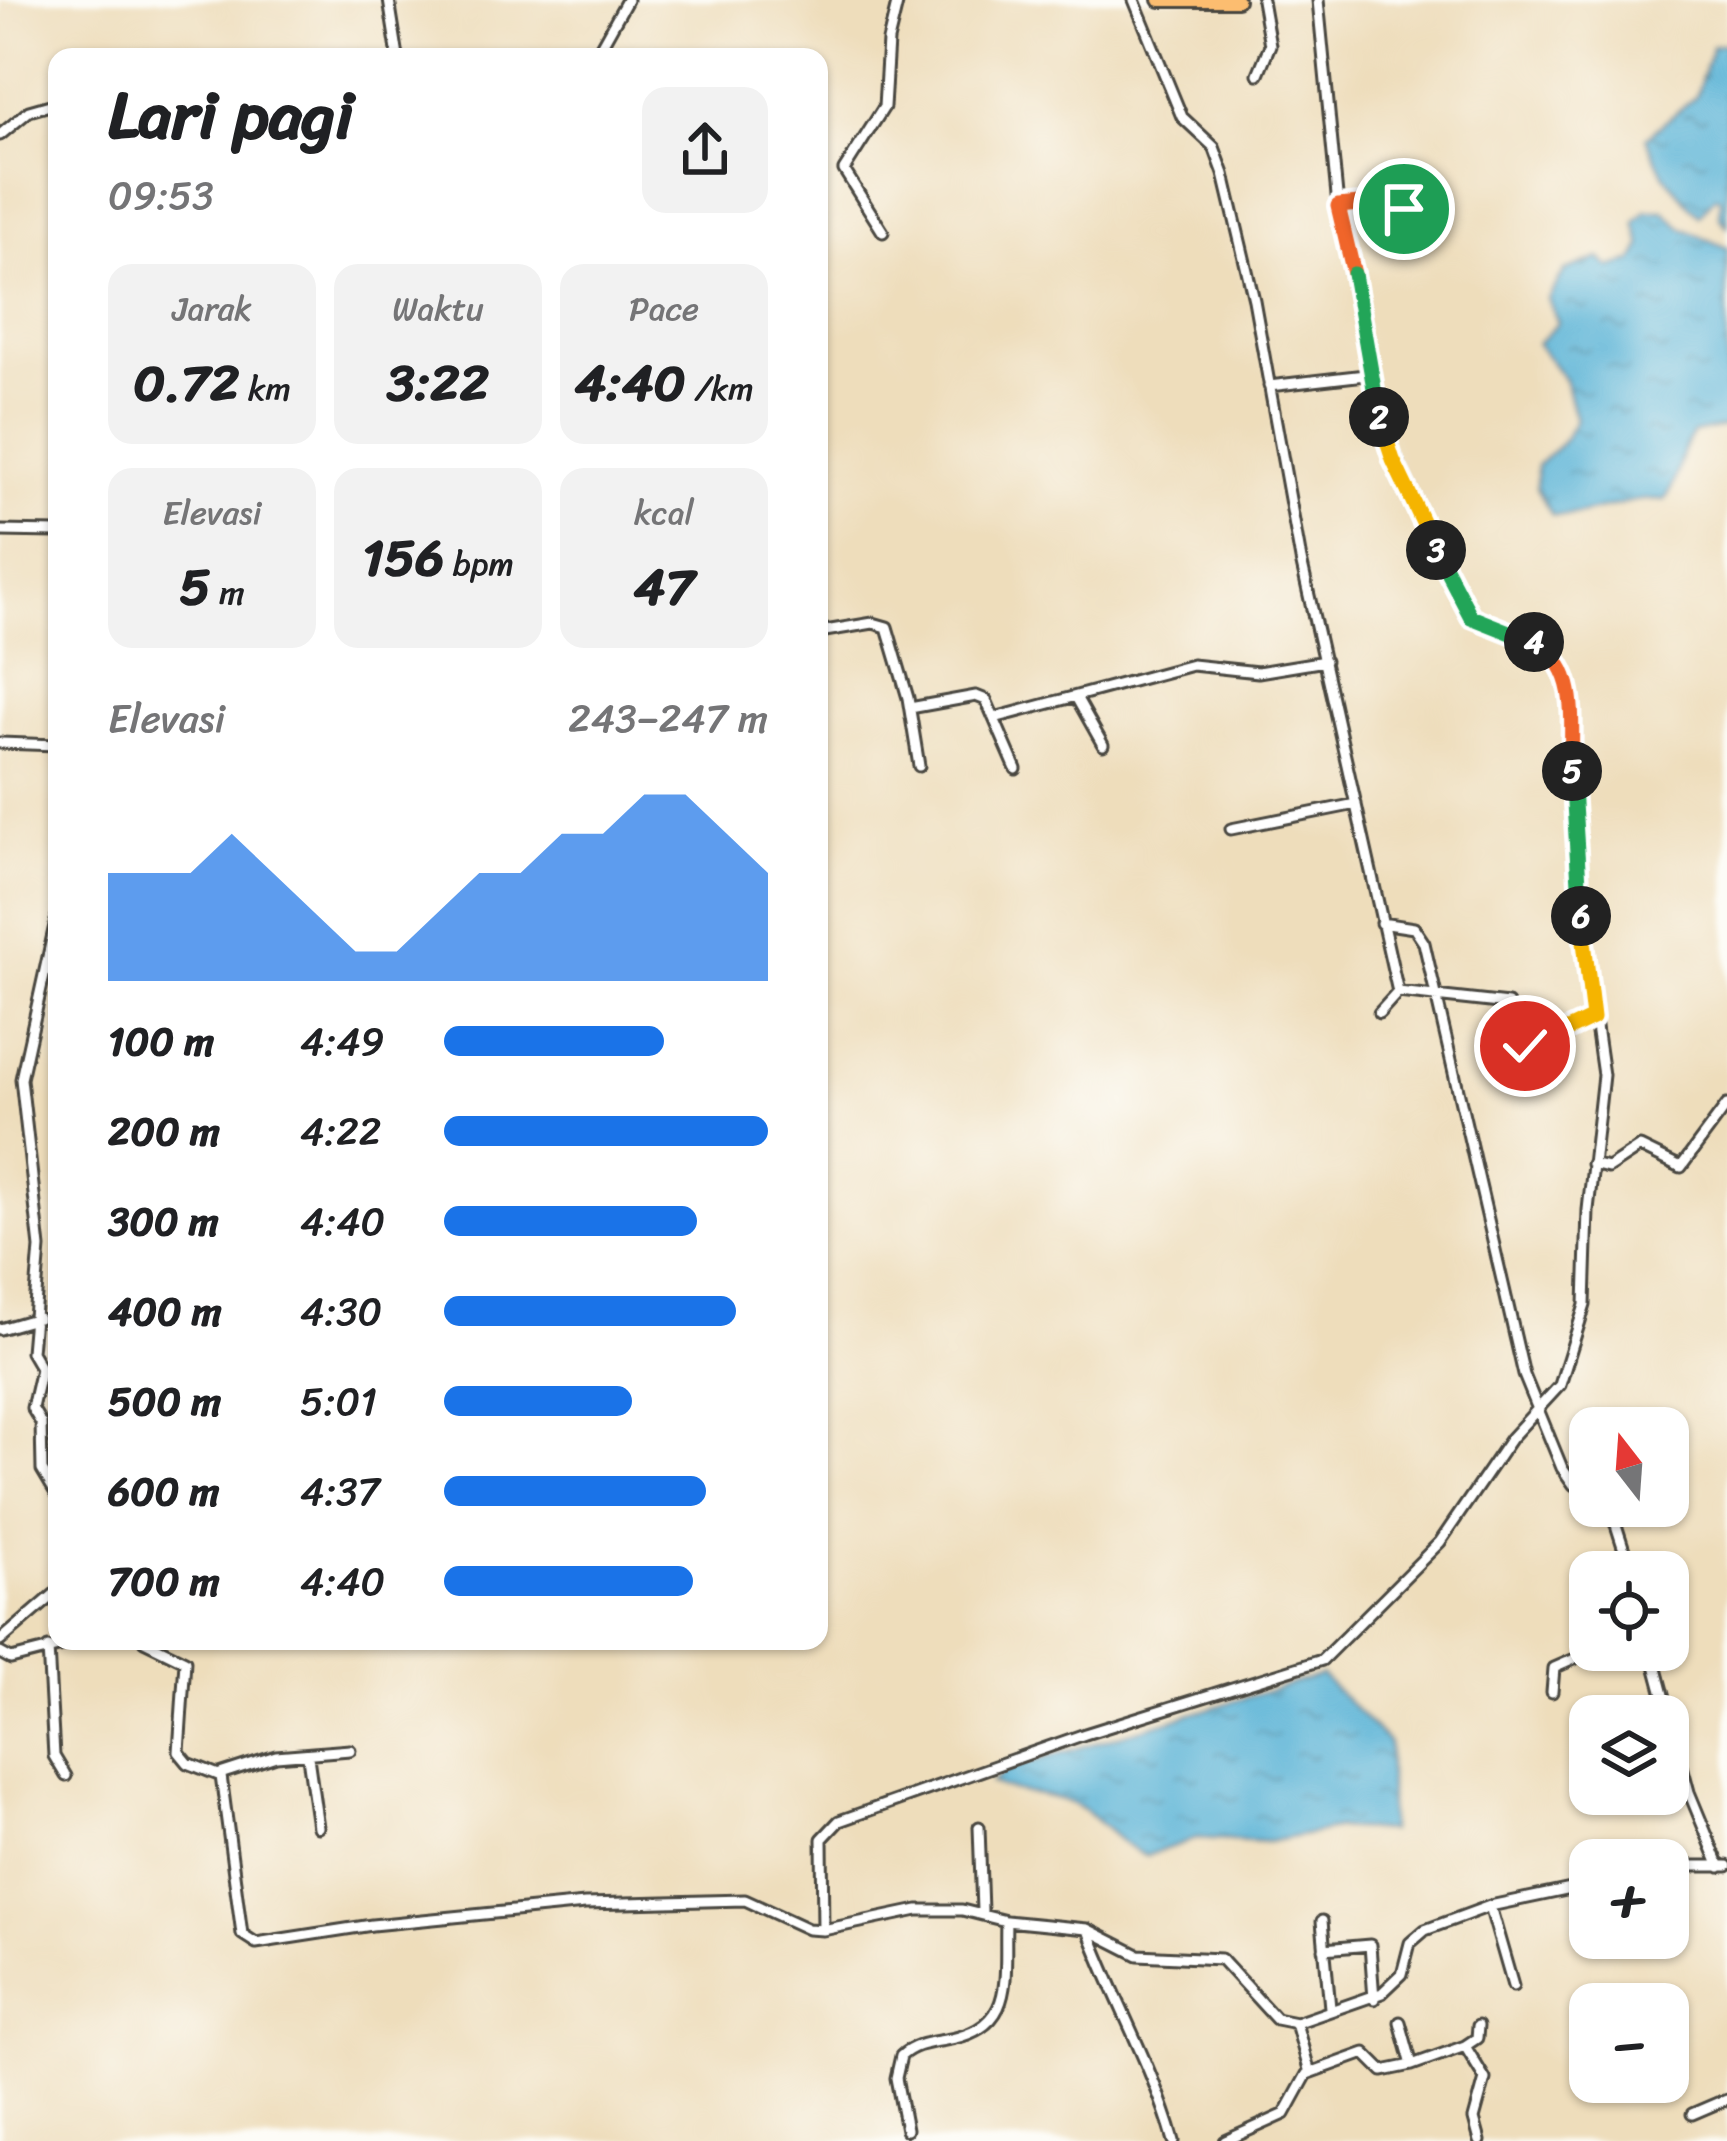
<!DOCTYPE html>
<html lang="id">
<meta charset="utf-8">
<style>
:root{--surface:#fff;--page:#f2f2f2;--text:#202124;--muted:#757577;--accent:#1a73e8}
body{margin:0;font-family:Sriracha,sans-serif;background:var(--page);color:var(--text);height:100vh;display:flex;flex-direction:column;font-size:45px;white-space:nowrap}
*{box-sizing:border-box;margin:0}
p{font-size:39px;color:var(--muted)}
.icon{flex:none;width:66px;height:66px;fill:none;stroke:currentColor;stroke-width:2;stroke-linecap:round;stroke-linejoin:round}
.map{position:relative;flex:1;overflow:hidden}
.side{position:absolute;left:48px;top:48px;width:780px;height:1602px;display:flex;flex-direction:column;background:var(--surface);border-radius:24px;box-shadow:0 3px 9px #0004}
.side>*{flex:none}
.needle{width:78px;rotate:343deg}
.controls{position:absolute;left:1569px;top:1407px;display:grid;gap:24px}
.controls a{display:grid;place-items:center;width:120px;height:120px;border-radius:24px;background:var(--surface);box-shadow:0 3px 9px #0004;font-size:60px}
.pin{position:absolute;display:grid;place-items:center;width:102px;height:102px;color:#fff;margin:-51px;border:6px solid #fff;border-radius:50%;box-shadow:0 3px 12px #0007}
.km{position:absolute;width:60px;height:60px;margin:-30px;border-radius:50%;background:#222;color:#fff;font-size:33px;line-height:60px;text-align:center}
.round{display:grid;place-items:center;flex:none;width:126px;height:126px;border-radius:24px;background:var(--page)}
.summary{display:flex;align-items:center;justify-content:space-between;height:204px;padding:0 60px}
h1{font-size:66px;font-weight:700;line-height:90px}
.stats{display:grid;grid-template-columns:repeat(3,1fr);gap:18px;height:204px;padding:12px 60px}
.stats div{display:grid;align-content:center;border-radius:24px;background:var(--page);text-align:center}
.stats b{font-size:51px;font-weight:700}
.stats small{font-size:33px;font-weight:400}
.stats p{font-size:33px}
.chart{height:336px;padding:24px 60px}
.chart p{display:flex;justify-content:space-between}
.chart svg{width:100%;height:216px;margin-top:12px;fill:var(--accent);opacity:.7}
ul{padding:0 60px;list-style:none;font-size:39px}
li{display:grid;grid-template-columns:192px 144px 1fr;align-items:center;height:90px}
li i{height:30px;border-radius:15px;background:var(--accent)}
.map>svg:first-child{display:block}
.water{fill:url(#water-ripples);stroke:#426e80;stroke-width:3}
.lines{fill:none;stroke-linecap:round;stroke-linejoin:round}
.minor-casing{stroke:#484641;stroke-width:15}
.major-casing{stroke:#484641;stroke-width:18}
.minor{stroke:#fff;stroke-width:9}
.major{stroke:#fcbd6f;stroke-width:12}
.split-1-casing{stroke:#fff;stroke-width:24}
.split-2-casing{stroke:#fff;stroke-width:24}
.split-3-casing{stroke:#fff;stroke-width:24}
.split-4-casing{stroke:#fff;stroke-width:24}
.split-5-casing{stroke:#fff;stroke-width:24}
.split-6-casing{stroke:#fff;stroke-width:24}
.split-7-casing{stroke:#fff;stroke-width:24}
.split-8-casing{stroke:#fff;stroke-width:24}
.split-1{stroke:#f0652b;stroke-width:15}
.split-2{stroke:#22a559;stroke-width:15}
.split-3{stroke:#f5b400;stroke-width:15}
.split-4{stroke:#22a559;stroke-width:15}
.split-5{stroke:#f0652b;stroke-width:15}
.split-6{stroke:#22a559;stroke-width:15}
.split-7{stroke:#f5b400;stroke-width:15}
.split-8{stroke:#f5b400;stroke-width:15}
</style>
<div class="map">
<svg width="1727" height="2141" viewBox="0 0 1727 2141">
<defs>
<pattern id="water-ripples" width="26" height="14" patternUnits="userSpaceOnUse" patternTransform="scale(3)"><rect width="26" height="14" fill="#58b2d6"/><path d="M2 4q2-2 4 0t4 0M15 11q2-2 4 0t4 0" fill="none" stroke="#4991ae"/></pattern>
</defs>
<rect width="100%" height="100%" fill="#fdfcf7"/>
<filter id="ink" filterUnits="userSpaceOnUse"><feTurbulence type="fractalNoise" baseFrequency=".00833" numOctaves="2"/><feDisplacementMap in="SourceGraphic" scale="24" xChannelSelector="R" yChannelSelector="G"/><feConvolveMatrix kernelMatrix="1 2 1 2 8 2 1 2 1" color-interpolation-filters="sRGB"/></filter>
<filter id="wash" filterUnits="userSpaceOnUse"><feTurbulence type="fractalNoise" baseFrequency=".004" numOctaves="4" result="noise"/><feDisplacementMap in="SourceGraphic" scale="48" xChannelSelector="R" yChannelSelector="G"/><feGaussianBlur stdDeviation="2.7" result="paint"/><feColorMatrix in="noise" values="0 0 0 0 0 0 0 0 0 0 0 0 0 0 0 0 0 1.4 0 .05"/><feComposite in="paint" operator="in"/></filter>
<g filter="url(#wash)">
<rect width="100%" height="100%" fill="#edb"/>
<path class="water" d="M1727 43V226L1720 217 1721 198 1715 196 1699 216 1664 176 1646 138 1696 96 1712 45Z
M1646 211H1664L1682 228 1727 248V426L1693 433C1676 454 1681 477 1665 500 1625 495 1592 519 1552 515L1536 488 1537 465 1562 443 1576 420 1565 380 1537 344 1558 323 1548 299 1565 271 1600 258 1610 268 1634 261 1642 246 1635 223Z
M1321 1675 1389 1743V1831L1339 1828 1268 1842 1197 1838 1146 1856C1115 1844 1098 1813 1066 1801 1040 1792 1016 1795 991 1783L1008 1769Z"/>
</g>
<g filter="url(#ink)">
<g class="lines">
<g class="minor-casing">
<path id="minor" d="M389 0 398 57
M1134 0 1182 117 1214 147 1224 174 1254 300 1301 560 1398 992 1379 1013
M595 57 627 0
M1258 74 1270 45 1262 0
M0 135 29 111 57 103
M1338 206 1403 200V227
M883 232 844 170 884 107 888 41 898 0
M1269 386 1374 374
M0 531 57 532
M819 632 873 623 887 627 908 698 919 766
M1076 697 1103 745
M910 708 976 696 986 700 1016 769
M998 717 1192 665 1258 672 1325 661
M0 743 57 745
M1231 829 1356 804
M57 916 21 1079 40 1248 31 1352 41 1369 32 1408 41 1423 42 1470 57 1495
M1381 923 1414 928 1424 943 1524 1375 1562 1468 1574 1485 1590 1489
M1398 992 1508 1004
M1499 1053 1593 1018
M1592 1164 1608 1168 1640 1147 1681 1167 1727 1105
M0 1329 38 1318
M1610 1506 1631 1572
M0 1641 57 1592
M144 1641 185 1661 179 1752 188 1763 221 1776 242 1934 256 1943 372 1925 585 1904 745 1900 808 1929 823 1930 918 1910H962L1006 1921 1087 1929 1138 1955 1221 1959 1276 2019 1296 2023 1382 1993 1402 1974 1410 1943 1425 1930 1490 1906 1590 1885
M48 1648 54 1756 66 1776
M1651 1650 1689 1792 1720 1867
M0 1653 11 1659 82 1641
M1552 1692 1554 1668 1595 1650
M308 1757 318 1827
M220 1774 276 1756 350 1750
M979 1827 982 1911
M1668 1866H1727
M1490 1906 1513 1986
M1322 1921 1330 2008
M823 1930 822 1839 839 1821 1085 1734 1322 1660 1440 1542 1511 1438 1560 1385 1585 1305 1588 1210 1603 1075 1582 929 1569 688 1554 654 1480 623 1464 609 1380 422 1338 206 1318 0
M1088 1930C1115 2001 1154 2070 1174 2141
M1324 1949 1370 1945 1374 1999
M1400 2022 1412 2065 1465 2046 1485 2079 1474 2119 1480 2141
M1296 2023 1310 2073
M1465 2046 1477 2038 1478 2026
M1692 2114 1727 2099
M906 2130 896 2078 901 2056C914 2044 928 2043 945 2040 1017 2029 1004 1979 1006 1921
M1225 2141 1285 2114 1307 2074 1365 2053 1383 2071 1412 2065"/>
</g>
<g class="major-casing">
<path id="major" d="M1160 0H1237"/>
</g>
<use href="#minor" class="minor"/>
<use href="#major" class="major"/>
</g>
</g>
<g class="lines" filter="url(#ink)">
<g class="split-1-casing">
<path id="split-1" d="M1354 274 1338 206 1403 200 1404 209"/>
</g>
<g class="split-2-casing">
<path id="split-2" d="M1354 274 1379 417"/>
</g>
<g class="split-3-casing">
<path id="split-3" d="M1379 417 1393 460 1436 550"/>
</g>
<g class="split-4-casing">
<path id="split-4" d="M1436 550 1471 617 1534 642"/>
</g>
<g class="split-5-casing">
<path id="split-5" d="M1534 642C1583 667 1569 725 1572 771"/>
</g>
<g class="split-6-casing">
<path id="split-6" d="M1572 771 1581 916"/>
</g>
<g class="split-7-casing">
<path id="split-7" d="M1555 1036 1593 1018 1581 916"/>
</g>
<g class="split-8-casing">
<path id="split-8" d="M1525 1046 1555 1036"/>
</g>
<use href="#split-1" class="split-1"/>
<use href="#split-2" class="split-2"/>
<use href="#split-3" class="split-3"/>
<use href="#split-4" class="split-4"/>
<use href="#split-5" class="split-5"/>
<use href="#split-6" class="split-6"/>
<use href="#split-7" class="split-7"/>
<use href="#split-8" class="split-8"/>
</g>
</svg>
<div class="controls">
<a><svg class="needle" viewBox="-14 -14 28 28"><path d="M0-13l5 13h-10z" fill="#e53935"/><path d="M0 13l5-13h-10z" fill="#757577"/></svg></a>
<a><svg class="icon" aria-label="locate" viewBox="0 0 24 24"><circle cx="12" cy="12" r="6"/><path d="M12 2v4M12 18v4M2 12h4M18 12h4"/></svg></a>
<a><svg class="icon" aria-label="layers" viewBox="0 0 24 24"><path d="M12 4l9 5-9 5-9-5zM3 14l9 5 9-5"/></svg></a>
<a>+</a>
<a>−</a>
</div>
<div class="pin" style="left:1404px;top:209px;background:#1e9e55"><svg class="icon" aria-label="arrive" viewBox="0 0 24 24"><path d="M6 21V4h12l-3 4 3 4H6"/></svg></div>
<div class="pin" style="left:1525px;top:1046px;background:#d93025"><svg class="icon" aria-label="check" viewBox="0 0 24 24"><path d="M5 12l5 5 9-10"/></svg></div>
<b class="km" style="left:1379px;top:417px">2</b>
<b class="km" style="left:1436px;top:550px">3</b>
<b class="km" style="left:1534px;top:642px">4</b>
<b class="km" style="left:1572px;top:771px">5</b>
<b class="km" style="left:1581px;top:916px">6</b>
<section class="side">
<div class="summary"><div><h1>Lari pagi</h1><p>09:53</p></div><a class="round"><svg class="icon" aria-label="share" viewBox="0 0 24 24"><path d="M12 15V3M7 8l5-5 5 5M5 13v7h14v-7"/></svg></a></div>
<div class="stats">
<div><p>Jarak</p><b>0.72<small> km</small></b></div>
<div><p>Waktu</p><b>3:22</b></div>
<div><p>Pace</p><b>4:40<small> /km</small></b></div>
</div>
<div class="stats">
<div><p>Elevasi</p><b>5<small> m</small></b></div>
<div><b>156<small> bpm</small></b></div>
<div><p>kcal</p><b>47</b></div>
</div>
<div class="chart"><p><span>Elevasi</span>243–247 m</p>
<svg viewBox="0 0 160 44" preserveAspectRatio="none"><path d="M0 44V22L10 22L20 22L30 14L40 22L50 30L60 38L70 38L80 30L90 22L100 22L110 14L120 14L130 6L140 6L150 14L160 22V44z"/></svg>
</div>
<ul>
<li><b>100 m</b>4:49<i style="width:68%"></i></li>
<li><b>200 m</b>4:22<i style="width:100%"></i></li>
<li><b>300 m</b>4:40<i style="width:78%"></i></li>
<li><b>400 m</b>4:30<i style="width:90%"></i></li>
<li><b>500 m</b>5:01<i style="width:58%"></i></li>
<li><b>600 m</b>4:37<i style="width:81%"></i></li>
<li><b>700 m</b>4:40<i style="width:77%"></i></li>
</ul>
</section>
</div>
